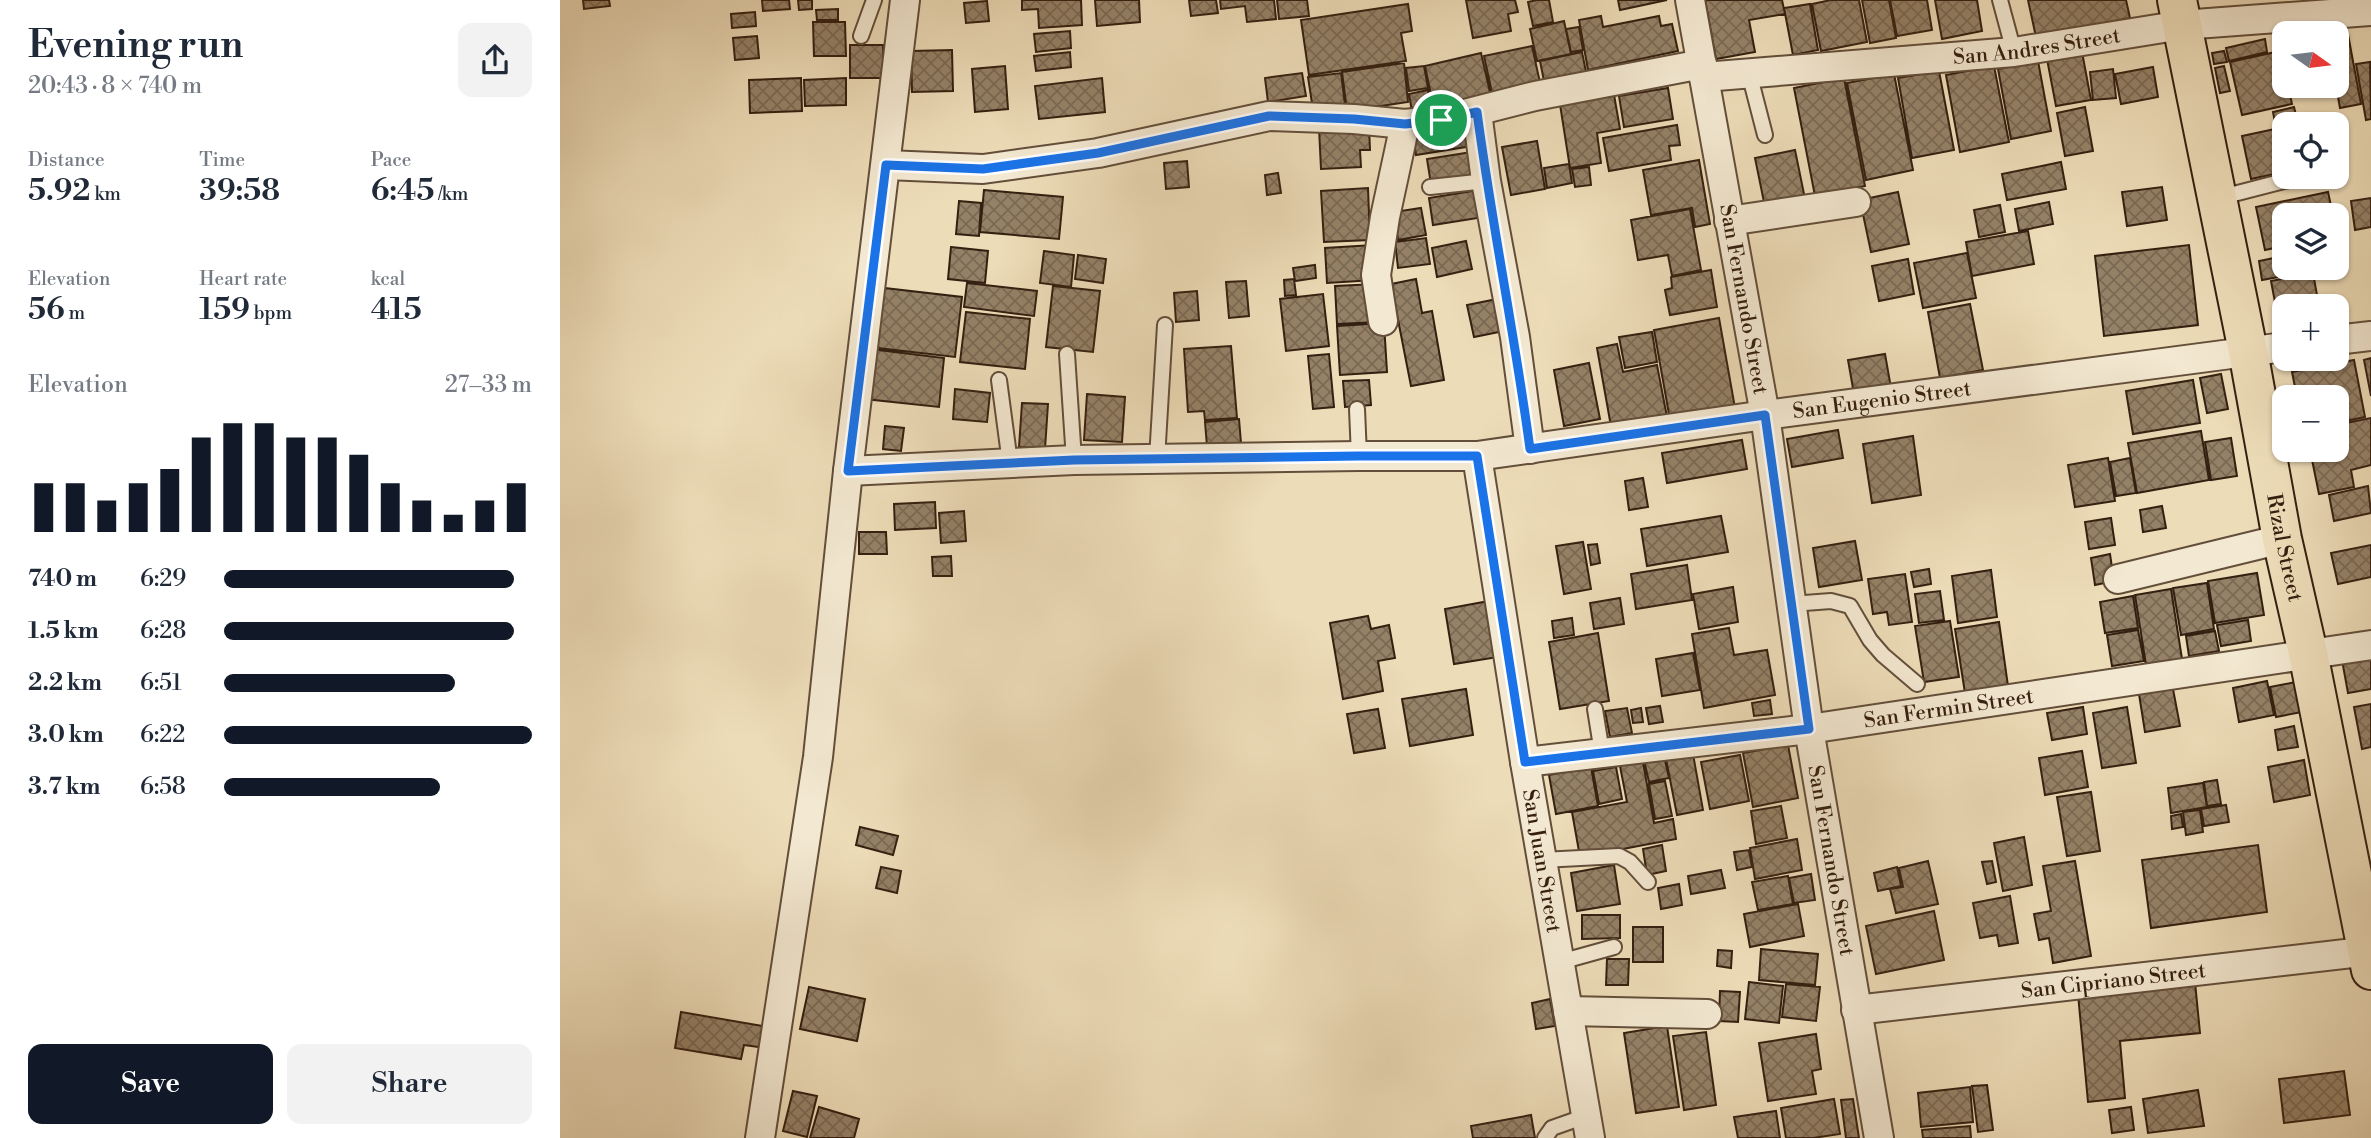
<!DOCTYPE html>
<meta charset="utf-8">
<style>
:root{--surface:#fff;--page:#f2f2f3;--text:#1f2937;--muted:#747a83;--accent:#111827}
body{margin:0;font-family:"Libre Bodoni",serif;background:var(--page);color:var(--text);height:100vh;display:flex;flex-direction:column;font-size:26px;white-space:nowrap}
*{box-sizing:border-box;margin:0}
p{font-size:23px;color:var(--muted)}
.icon{flex:none;width:38px;height:38px;fill:none;stroke:currentColor;stroke-width:2;stroke-linecap:round;stroke-linejoin:round}
.map{position:relative;flex:1;overflow:hidden}
.drawer{display:flex;flex-direction:column;background:var(--surface);width:560px}
.drawer>*{flex:none}
.needle{width:46px;rotate:104deg}
.buttons{position:absolute;left:1712px;top:21px;display:grid;gap:14px}
.buttons a{display:grid;place-items:center;width:77px;height:77px;border-radius:14px;background:var(--surface);box-shadow:0 2px 5px #0004;font-size:35px}
.pin{position:absolute;display:grid;place-items:center;width:60px;height:60px;color:#fff;margin:-30px;border:4px solid #fff;border-radius:50%;box-shadow:0 2px 7px #0007}
.round{display:grid;place-items:center;flex:none;width:74px;height:74px;border-radius:14px;background:var(--page)}
.overview{display:flex;align-items:center;justify-content:space-between;height:119px;padding:0 28px}
h1{font-size:38px;font-weight:600;line-height:52px}
.metrics{display:grid;grid-template-columns:repeat(3,1fr);gap:10px;height:119px;padding:7px 28px}
.metrics div{display:grid;align-content:center}
.metrics b{font-size:30px;font-weight:600}
.metrics small{font-size:19px;font-weight:400}
.metrics p{font-size:19px}
.chart{height:196px;padding:14px 28px}
.chart p{display:flex;justify-content:space-between}
.chart svg{width:100%;height:126px;margin-top:7px;stroke:var(--accent);stroke-width:6}
.button{display:flex;gap:14px;margin-top:auto;padding:14px 28px}
.button a{flex:1;height:80px;border-radius:14px;background:var(--accent);color:#fff;font-size:28px;font-weight:600;line-height:80px;text-align:center}
.button a+a{background:var(--page);color:var(--text)}
ul{padding:0 28px;list-style:none;font-size:23px}
li{display:grid;grid-template-columns:112px 84px 1fr;align-items:center;height:52px}
li i{height:18px;border-radius:9px;background:var(--accent)}
main{display:flex;flex:1;min-height:0}
.map>svg:first-child{display:block}
.building{fill:url(#building-cross-hatch);stroke:#351f10;stroke-width:2}
.lines{fill:none;stroke-linecap:round;stroke-linejoin:round}
.lane-casing{stroke:#634e3a;stroke-width:18}
.street-casing{stroke:#634e3a;stroke-width:32}
.primary-casing{stroke:#351f10;stroke-width:42}
.lane{stroke:#f3e8d1;stroke-width:14}
.street{stroke:#f3e8d1;stroke-width:28}
.primary{stroke:#eddcb8;stroke-width:38}
.route-casing{stroke:#fff;stroke-width:14}
.route{stroke:#1a73e8;stroke-width:9}
.labels{text-anchor:middle;stroke-width:7;stroke-linejoin:round;paint-order:stroke}
.street-label{font-size:21px;fill:#351f10;stroke:#f3e8d1}
</style>
<main>
<section class="drawer">
<div class="overview"><div><h1>Evening run</h1><p>20:43 · 8 × 740 m</p></div><a class="round"><svg class="icon" aria-label="share" viewBox="0 0 24 24"><path d="M12 15V3M7 8l5-5 5 5M5 13v7h14v-7"/></svg></a></div>
<div class="metrics">
<div><p>Distance</p><b>5.92<small> km</small></b></div>
<div><p>Time</p><b>39:58</b></div>
<div><p>Pace</p><b>6:45<small> /km</small></b></div>
</div>
<div class="metrics">
<div><p>Elevation</p><b>56<small> m</small></b></div>
<div><p>Heart rate</p><b>159<small> bpm</small></b></div>
<div><p>kcal</p><b>415</b></div>
</div>
<div class="chart"><p><span>Elevation</span>27–33 m</p>
<svg viewBox="0 0 160 44" preserveAspectRatio="none"><path d="M5 44V27M15 44V27M25 44V33M35 44V27M45 44V22M55 44V11M65 44V6M75 44V6M85 44V11M95 44V11M105 44V17M115 44V27M125 44V33M135 44V38M145 44V33M155 44V27"/></svg>
</div>
<ul>
<li><b>740 m</b>6:29<i style="width:94%"></i></li>
<li><b>1.5 km</b>6:28<i style="width:94%"></i></li>
<li><b>2.2 km</b>6:51<i style="width:75%"></i></li>
<li><b>3.0 km</b>6:22<i style="width:100%"></i></li>
<li><b>3.7 km</b>6:58<i style="width:70%"></i></li>
</ul>
<div class="button"><a>Save</a><a>Share</a></div>
</section>
<div class="map">
<svg width="1811" height="1138" viewBox="0 0 1811 1138">
<defs>
<pattern id="building-cross-hatch" width="8" height="8" patternUnits="userSpaceOnUse" patternTransform="scale(1.75)"><rect width="8" height="8" fill="#958167"/><path d="M0 0l8 8M0 8l8-8" fill="none" stroke="#7a6953"/></pattern>
</defs>
<rect width="100%" height="100%" fill="#eddcb8"/>
<filter id="stains"><feTurbulence type="fractalNoise" baseFrequency=".00286" numOctaves="4"/><feColorMatrix values="0 0 0 0 .2 0 0 0 0 .09 0 0 0 0 .02 0 0 0 .5 -.17"/></filter>
<radialGradient id="worn" r=".72"><stop offset=".6" stop-color="#630" stop-opacity="0"/><stop offset="1" stop-color="#630" stop-opacity=".3"/></radialGradient>
<path class="building" d="M23 0H49L50 6 24 9Z
M202 0H229L230 9 203 11Z
M238 0H252V9L239 10Z
M462 0H521L522 25 479 28 478 9 462 10Z
M535 0H579L580 22 537 26Z
M629 0H656L658 13 631 16Z
M660 0H714L716 19 687 22 685 6 661 9Z
M717 0H747L749 16 719 19Z
M906 0H955L958 12 948 14 951 31 913 38Z
M977 0H989L993 22 973 26 968 2Z
M1058 0H1107L1060 10Z
M1145 0H1222L1225 14 1189 20 1195 52 1156 59Z
M1271 0H1299L1307 42 1261 51 1252 4Z
M1302 0H1329L1336 38 1310 43Z
M1330 0H1367L1372 30 1337 36Z
M1375 0H1417L1422 31 1382 39Z
M1468 0H1566L1570 18 1476 37Z
M427 1 429 21 406 23 404 3Z
M848 4 852 31 841 33 846 61 749 75 741 20Z
M1250 4 1258 50 1233 55 1224 8Z
M278 9V20H257L256 10Z
M195 12 196 26 172 28 171 14Z
M1041 16 1043 27 1099 16 1101 26 1112 24 1118 51 1028 70 1019 20Z
M1004 21 1011 54 977 61 970 29Z
M253 22H285L286 56H254Z
M1019 27 1023 50 1011 52 1006 29Z
M1787 29 1801 104 1780 108 1776 86V33H1766Z
M510 31 511 48 476 52 474 34Z
M197 36 199 58 175 60 173 38Z
M1705 39 1707 52 1669 61 1666 48Z
M290 45H323L324 78H290Z
M972 46 982 92 934 102 924 56Z
M392 50 393 91 352 92 351 51Z
M1664 51 1667 62 1654 64 1652 53Z
M1720 51 1724 69V86H1728L1732 104 1682 115 1670 62Z
M510 52 511 67 476 71 474 56Z
M1022 52 1028 82 986 91 980 61Z
M1522 52 1531 100 1496 106 1487 59Z
M921 53 932 101 875 114 865 66Z
M1478 61 1491 131 1451 139 1438 69Z
M1810 62 1811 119 1806 120 1796 64Z
M844 63 848 102 787 111 782 72Z
M445 66 448 109 415 112 412 69Z
M864 66 868 88 849 91 846 68Z
M1434 66 1449 142 1400 152 1386 75Z
M1664 66 1670 91 1660 93 1655 68Z
M1593 67 1598 97 1561 104 1555 74Z
M1553 69 1556 98 1533 100 1530 72Z
M1379 71 1394 150 1352 158 1338 78Z
M742 73 746 96 708 102 705 78Z
M781 73 785 105 753 110 748 77Z
M1334 74 1353 170 1306 180 1287 83Z
M241 78 242 111 190 113 189 80Z
M286 78V105L245 106 244 80Z
M542 78 545 112 479 119 475 86Z
M1284 78 1305 186 1255 196 1234 88Z
M1108 88 1113 119 1064 127 1059 96Z
M1053 89 1060 129 1037 133 1041 163 1010 168 999 98Z
M868 90 872 115 853 118 849 94Z
M1525 107 1533 151 1505 156 1497 113Z
M1734 107 1738 123 1724 124 1716 128 1713 112Z
M915 120 919 145 856 155 852 130Z
M1117 125 1120 145 1109 146 1111 160 1049 171 1043 138Z
M809 126 810 150H800L801 167 761 169 759 128Z
M1724 127V172L1691 179 1682 136Z
M977 141 985 189 951 195 942 147Z
M1235 150 1245 199 1205 207 1195 158Z
M912 152 916 177 871 184 867 159Z
M1139 160 1150 224 1135 227 1132 208 1091 215 1083 170Z
M627 161 629 187 606 189 604 163Z
M1501 162 1506 189 1447 200 1442 174Z
M1009 164 1012 183 987 188 984 168Z
M1029 167 1031 185 1015 187 1012 169Z
M718 173 721 193 707 195 705 175Z
M1602 187 1607 220 1567 226 1562 192Z
M808 188 810 240 764 242 761 191Z
M424 190 503 197 499 239 420 232Z
M919 190 924 217 873 225 869 198Z
M1338 192 1349 244 1311 252 1300 200Z
M1768 192 1773 215H1724V246L1705 250 1696 207Z
M1811 198V227L1795 230 1791 201Z
M399 201 421 203 419 236 396 234Z
M1489 202 1493 224 1459 231 1455 209Z
M1440 205 1445 232 1419 237 1414 210Z
M861 208 866 235 838 240 834 212Z
M1130 209 1141 270 1112 276 1108 255 1078 260 1071 220Z
M1468 231 1474 264 1412 276 1406 242Z
M866 238 870 264 838 268 835 242Z
M906 241 912 269 877 277 872 248Z
M813 245 815 280 767 283 765 248Z
M1629 245 1638 325 1544 336 1535 256Z
M391 247 428 251 425 283 388 279Z
M484 251 514 255 511 287 480 283Z
M1407 253 1416 298 1363 308 1354 263Z
M518 255 546 259 543 283 515 279Z
M1724 256V268H1745L1746 272 1702 280 1699 261Z
M1348 259 1354 294 1319 301 1312 266Z
M755 265 756 278 735 281 733 268Z
M1151 270 1157 307 1110 315 1105 290 1112 288 1111 277Z
M1753 273 1759 306H1724V334H1721L1711 281Z
M734 279 736 295 725 296 724 280Z
M856 279 862 313 872 311 884 380 851 386 831 284Z
M686 281 689 316 669 318 666 282Z
M407 283 477 291 474 316 404 307Z
M816 284 818 322 777 324 775 286Z
M493 286 540 291 533 352 486 347Z
M316 287 402 297 395 357 309 347Z
M637 291 639 320 616 322 614 293Z
M763 294 769 346 726 351 720 299Z
M942 298 949 330 914 337 907 305Z
M1410 304 1423 370 1380 378 1368 312Z
M406 312 470 319 465 369 400 362Z
M1159 318 1175 408 1110 420 1094 330Z
M824 323 827 372 780 375 777 326Z
M1092 332 1097 362 1065 368 1059 337Z
M1057 344 1063 372 1097 365 1108 422 1052 432 1037 348Z
M671 346 677 418 645 420 644 411 628 412 624 349Z
M310 349 384 358 379 407 305 399Z
M769 354 774 407 753 409 748 356Z
M1325 354 1331 388 1294 394 1288 360Z
M1811 358V396L1804 360Z
M1794 360 1805 417 1776 423V397H1737L1732 372Z
M1029 363 1040 419 1004 426 994 370Z
M1661 374 1668 409 1647 413 1640 378Z
M809 380 811 405 785 407 783 381Z
M1633 380 1640 423 1573 434 1566 391Z
M395 389 430 393 427 422 393 419Z
M527 394 565 397 562 442 524 440Z
M462 403 488 404 485 449 459 447Z
M1811 418V465L1791 470 1794 487 1759 494 1750 450H1776V425Z
M679 419 681 443 647 446 645 422Z
M325 426 344 428 341 451 323 449Z
M1278 430 1283 458 1232 467 1227 439Z
M1641 431 1649 480 1577 493 1568 443Z
M1353 436 1361 495 1312 503 1303 444Z
M1671 438 1677 476 1651 480 1645 442Z
M1182 440 1187 469 1107 483 1102 453Z
M1548 458 1555 501 1515 507 1508 465Z
M1570 458 1576 493 1556 496 1550 462Z
M1083 478 1088 507 1069 510 1065 481Z
M1808 486 1811 513 1774 521 1769 495Z
M375 502 376 528 335 530 334 504Z
M1602 506 1606 528 1583 532 1580 510Z
M404 511 406 541 381 543 379 513Z
M1161 516 1168 552 1087 566 1081 529Z
M1551 518 1555 545 1529 549 1525 522Z
M299 532H326L327 554H299Z
M1295 541 1302 580 1259 587 1253 548Z
M1023 542 1031 589 1004 594 996 546Z
M1037 544 1040 563 1031 565 1028 545Z
M1811 545V577L1778 584 1771 553Z
M1550 554 1554 581 1535 585 1531 558Z
M391 556 392 576H373L372 557Z
M1127 565 1132 600 1076 609 1071 574Z
M1369 569 1371 584 1354 587 1351 572Z
M1431 570 1437 617 1398 623 1392 576Z
M1697 573 1704 615 1655 623 1648 581Z
M1345 574 1352 622 1329 625 1327 612 1313 614 1308 579Z
M1647 583 1654 629 1621 635 1613 588Z
M1173 587 1178 622 1139 629 1133 594Z
M1611 589 1622 659 1586 665 1575 595Z
M1380 591 1384 620 1359 623 1355 594Z
M1573 596 1578 628 1545 633 1540 602Z
M1060 598 1064 624 1034 629 1030 603Z
M929 601 938 657 894 664 885 609Z
M808 616 811 629 829 625 835 658 818 661 823 691 783 699 770 623Z
M1012 618 1014 635 994 638 992 621Z
M1688 620 1691 641 1661 646 1657 625Z
M1390 621 1399 677 1364 682 1355 626Z
M1439 622 1448 686 1405 693 1395 629Z
M1169 628 1174 655 1207 650 1215 695 1144 708 1132 634Z
M1578 630 1584 661 1552 666 1547 635Z
M1655 631 1659 651 1629 656 1626 636Z
M1038 633 1049 701 1000 709 989 642Z
M1133 653 1140 690 1102 696 1096 659Z
M1811 655V689L1788 693 1782 660Z
M1707 681 1714 715 1679 722 1673 688Z
M1736 682 1742 712 1716 717 1710 687Z
M906 689 913 735 850 746 842 699Z
M1613 689 1620 726 1585 732 1579 694Z
M1210 700 1212 714 1194 716 1192 703Z
M1811 704V747L1802 749 1794 707Z
M1100 706 1103 722 1089 724 1086 708Z
M1523 707 1527 734 1492 740 1487 713Z
M1567 707 1576 763 1542 768 1533 713Z
M1067 708 1072 733 1050 737 1045 711Z
M1081 708 1083 722 1073 723 1071 710Z
M818 709 825 748 794 753 787 714Z
M1734 726 1738 747 1718 750 1715 730Z
M1228 745 1238 798 1193 807 1183 753Z
M1522 751 1528 787 1485 795 1479 758Z
M1133 754 1143 810 1117 815 1106 759Z
M1180 755 1189 801 1150 809 1141 762Z
M1104 756 1109 778 1089 782 1084 760Z
M1082 757 1094 823 1113 819 1116 839 1020 857 1012 812 1067 802 1059 761Z
M1744 760 1750 795 1714 802 1708 767Z
M1031 767 1038 806 996 814 989 775Z
M1056 767 1062 799 1039 804 1033 771Z
M1657 780 1661 804 1647 806 1644 782Z
M1105 781 1112 816 1095 819 1089 784Z
M1643 783 1647 807 1611 813 1608 788Z
M1531 792 1540 851 1507 856 1497 797Z
M1666 805 1669 822 1644 826 1641 809Z
M1221 806 1227 838 1196 844 1191 811Z
M1640 810 1643 832 1626 835 1623 812Z
M1621 814 1623 827 1612 829 1611 816Z
M300 827 338 836 333 855 296 845Z
M1464 837 1472 885 1443 891 1434 843Z
M1237 839 1242 870 1195 879 1190 848Z
M1102 845 1106 871 1087 875 1083 849Z
M1698 845 1707 912 1591 928 1582 860Z
M1189 850 1192 867 1177 870 1174 852Z
M1368 861 1378 904 1336 913 1330 889 1343 887 1339 868Z
M1432 861 1436 882 1427 884 1422 862Z
M1515 861 1531 956 1493 963 1489 938 1479 940 1474 914 1491 911 1483 866Z
M1054 865 1060 904 1017 911 1011 873Z
M321 867 341 871 337 893 316 888Z
M1337 867 1341 886 1318 891 1314 873Z
M1161 870 1165 888 1131 894 1128 876Z
M1251 874 1255 900 1234 903 1229 878Z
M1228 876 1233 904 1198 910 1192 882Z
M1119 884 1122 905 1101 909 1098 888Z
M1450 896 1458 943 1439 946 1437 935 1420 938 1413 903Z
M1238 904 1244 936 1190 947 1184 914Z
M1374 911 1384 960 1316 974 1306 926Z
M1022 915H1060V938L1022 939Z
M1073 927H1103V962H1073Z
M1201 949 1258 954 1255 985 1199 980Z
M1158 950 1172 951 1171 968 1157 966Z
M1047 959H1069L1068 985H1046Z
M1189 982 1223 986 1219 1023 1185 1019Z
M1635 982 1640 1033 1560 1041 1565 1098 1528 1102 1518 994Z
M1226 984 1260 987 1256 1021 1222 1017Z
M249 987 305 999 297 1041 240 1029Z
M1160 991 1180 992 1178 1022 1159 1021Z
M990 999 995 1026 976 1029 972 1003Z
M121 1012 208 1027 205 1048 184 1045 181 1059 115 1048Z
M1107 1026 1119 1107 1076 1113 1064 1033Z
M1146 1032 1156 1105 1124 1110 1113 1036Z
M1256 1034 1261 1069 1252 1071 1256 1094 1208 1101 1199 1043Z
M1784 1071 1790 1115 1724 1123 1719 1079Z
M1427 1085 1433 1130 1418 1132 1412 1086Z
M1410 1087 1413 1122 1361 1127 1358 1093Z
M1638 1090 1644 1126 1588 1133 1583 1099Z
M233 1091 257 1096 247 1137 223 1131Z
M1274 1099 1280 1134 1253 1138H1226L1221 1108Z
M1293 1099 1299 1138H1286L1281 1100Z
M259 1107 299 1119 294 1138H250Z
M1571 1107 1574 1130 1552 1133 1549 1110Z
M1216 1111 1220 1138H1178L1174 1117Z
M971 1115 975 1138H913L911 1126Z
M1410 1126 1411 1138H1363L1362 1130Z"/>
<g class="lines">
<g class="lane-casing">
<path id="lane" d="M1440 0 1454 52
M301 36 314 0
M1189 73 1205 135
M870 187 926 181
M1658 198 1740 177
M507 354 514 460
M439 380 450 463
M797 409 799 456
M597 459 605 325
M1231 604 1271 601 1290 606 1310 640 1323 655 1357 684
M1035 709 1042 753
M982 860 1059 856 1070 862 1088 882
M1000 962 1054 947
M985 1138 992 1128 1026 1116"/>
</g>
<g class="street-casing">
<g id="street">
<path id="s1" d="M1130 0 1205 415 1249 729 1319 1138"/>
<path id="s2" d="M1144 77 1454 52 1622 25 1811 11"/>
<path d="M917 112 926 181 955 337 970 449"/>
<path d="M326 165 423 169 538 153 709 116 794 119 845 124 881 120 975 96 1142 64"/>
<path d="M1169 221 1296 202"/>
<path d="M823 321 816 275 825 217 845 124"/>
<path d="M1776 340 1811 336"/>
<path id="s3" d="M917 456 965 762 1030 1138"/>
<path id="s4" d="M288 471 514 460 799 456H917L1205 415 1724 347"/>
<path d="M1558 579 1722 539"/>
<path id="s5" d="M965 762 1249 729 1811 645"/>
<path id="s6" d="M1296 1010 1811 951"/>
<path d="M1008 1011 1147 1014"/>
<path d="M200 1138 258 757 288 471 345 0"/>
</g>
</g>
<g class="primary-casing">
<g id="primary">
<path id="s7" d="M1617 0 1688 351 1722 539 1748 653 1811 970"/>
</g>
</g>
<use href="#lane" class="lane"/>
<use href="#street" class="street"/>
<use href="#primary" class="primary"/>
</g>
<g class="lines">
<g class="route-casing">
<path id="route" d="M917 112C932 225 955 336 970 449L1205 415 1249 729 965 762 917 456H799L514 460 288 471 326 165 423 169 538 153 709 116 794 119 845 124 881 120Z"/>
</g>
<use href="#route" class="route"/>
</g>
<g class="labels">
<g class="street-label">
<text dy="7" stroke="none"><textPath href="#s2" startOffset="334">San Andres Street</textPath></text>
<text dy="7" stroke="none"><textPath href="#s1" startOffset="304">San Fernando Street</textPath></text>
<text dy="7" stroke="none"><textPath href="#s4" startOffset="1038">San Eugenio Street</textPath></text>
<text dy="7" stroke="none"><textPath href="#s7" startOffset="558">Rizal Street</textPath></text>
<text dy="7" stroke="none"><textPath href="#s5" startOffset="427">San Fermin Street</textPath></text>
<text dy="7" stroke="none"><textPath href="#s1" startOffset="872">San Fernando Street</textPath></text>
<text dy="7" stroke="none"><textPath href="#s3" startOffset="410">San Juan Street</textPath></text>
<text dy="7" stroke="none"><textPath href="#s6" startOffset="259">San Cipriano Street</textPath></text>
</g>
</g>
<rect width="100%" height="100%" filter="url(#stains)"/>
<rect width="100%" height="100%" fill="url(#worn)"/>
</svg>
<div class="buttons">
<a><svg class="needle" viewBox="-14 -14 28 28"><path d="M0-13l5 13h-10z" fill="#e53935"/><path d="M0 13l5-13h-10z" fill="#747a83"/></svg></a>
<a><svg class="icon" aria-label="locate" viewBox="0 0 24 24"><circle cx="12" cy="12" r="6"/><path d="M12 2v4M12 18v4M2 12h4M18 12h4"/></svg></a>
<a><svg class="icon" aria-label="layers" viewBox="0 0 24 24"><path d="M12 4l9 5-9 5-9-5zM3 14l9 5 9-5"/></svg></a>
<a>+</a>
<a>−</a>
</div>
<div class="pin" style="left:881px;top:120px;background:#1e9e55"><svg class="icon" aria-label="arrive" viewBox="0 0 24 24"><path d="M6 21V4h12l-3 4 3 4H6"/></svg></div>
</div>
</main>
